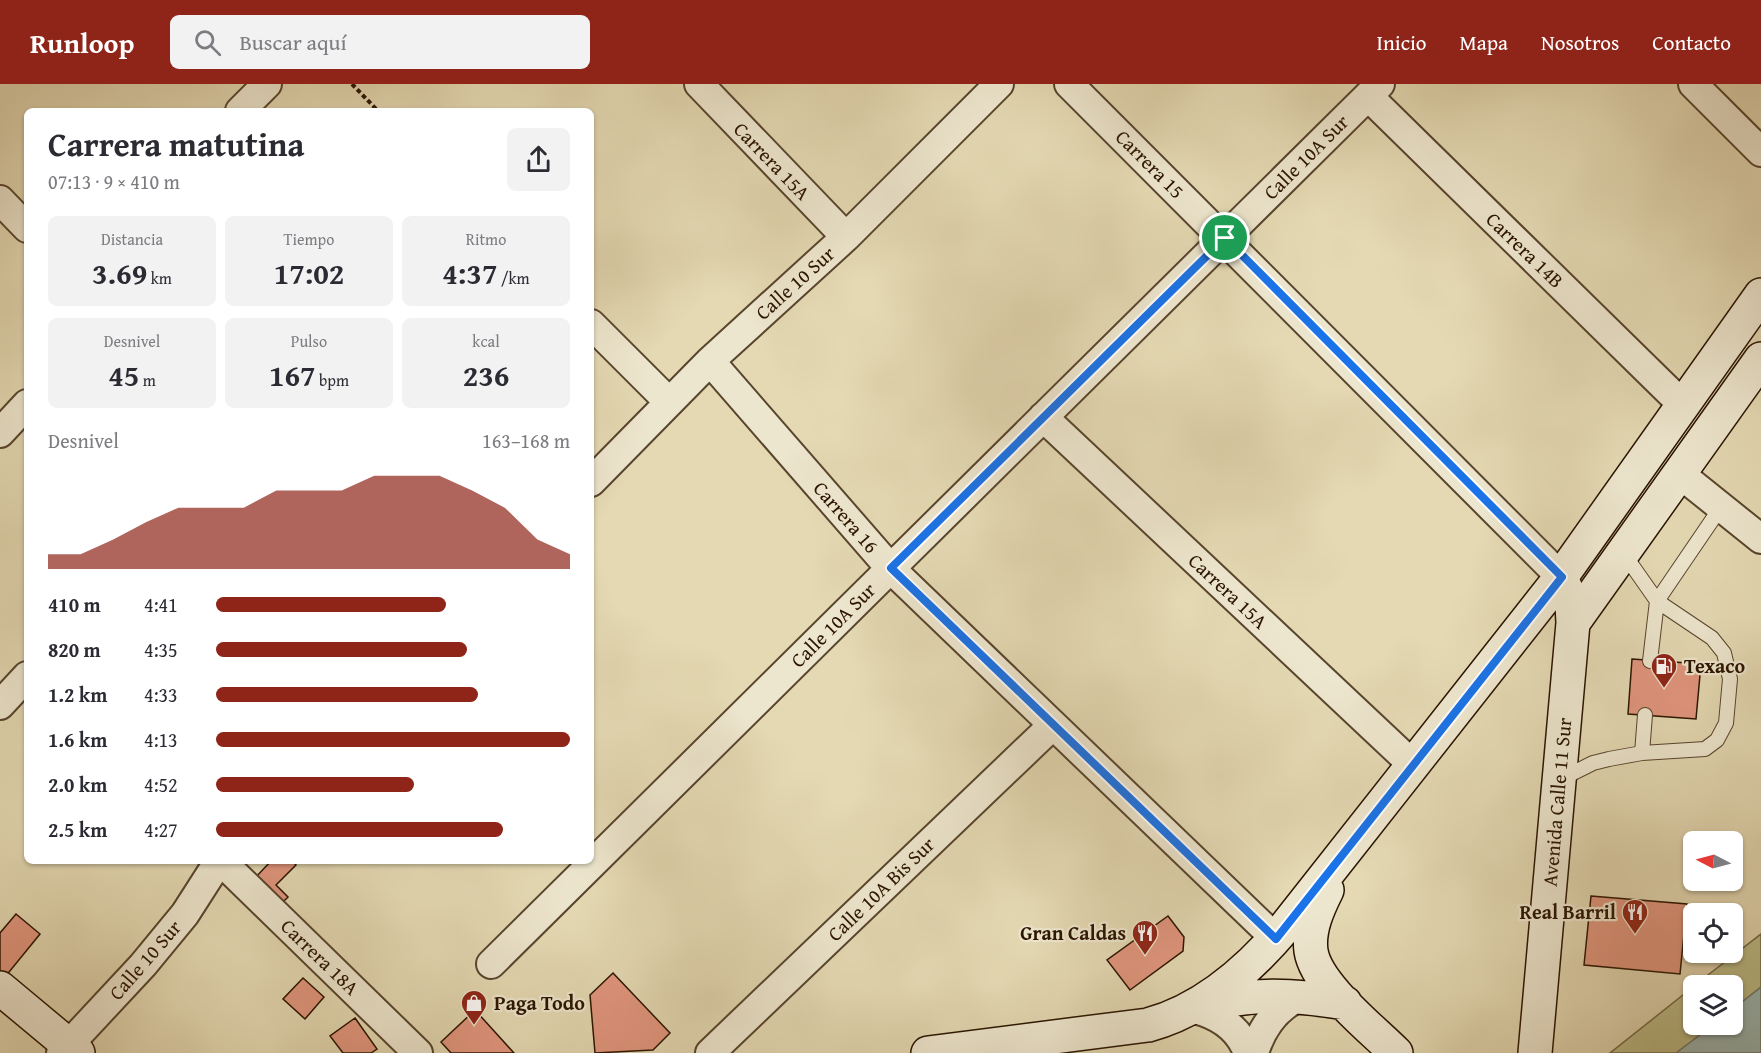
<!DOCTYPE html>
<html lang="es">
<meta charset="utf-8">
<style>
:root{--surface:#fff;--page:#f2f2f3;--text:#2b2b33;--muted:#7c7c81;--accent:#8f2418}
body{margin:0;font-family:"Gentium Book Plus",serif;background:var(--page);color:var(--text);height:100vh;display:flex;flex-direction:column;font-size:22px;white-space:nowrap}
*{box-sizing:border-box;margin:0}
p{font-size:20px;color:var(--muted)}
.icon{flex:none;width:33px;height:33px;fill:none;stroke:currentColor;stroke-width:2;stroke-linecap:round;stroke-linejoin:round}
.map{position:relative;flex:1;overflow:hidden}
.sheet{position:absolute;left:24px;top:24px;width:570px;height:756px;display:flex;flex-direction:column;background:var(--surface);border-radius:9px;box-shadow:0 2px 4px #0004}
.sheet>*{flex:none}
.needle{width:39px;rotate:276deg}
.controls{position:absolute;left:1683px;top:747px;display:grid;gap:12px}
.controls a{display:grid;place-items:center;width:60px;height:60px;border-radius:9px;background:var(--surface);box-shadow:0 2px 4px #0004;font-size:30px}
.pin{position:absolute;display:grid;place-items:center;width:51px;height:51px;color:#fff;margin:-26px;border:3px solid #fff;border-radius:50%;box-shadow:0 2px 6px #0007}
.round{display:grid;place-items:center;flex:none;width:63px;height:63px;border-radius:9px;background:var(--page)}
.headline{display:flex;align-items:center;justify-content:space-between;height:102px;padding:0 24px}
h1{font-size:33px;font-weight:800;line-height:45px}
.figures{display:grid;grid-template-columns:repeat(3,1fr);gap:9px;height:102px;padding:6px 24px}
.figures div{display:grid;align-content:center;border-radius:9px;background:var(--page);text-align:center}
.figures b{font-size:30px;font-weight:800}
.figures small{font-size:16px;font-weight:400}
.figures p{font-size:16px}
.chart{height:168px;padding:12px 24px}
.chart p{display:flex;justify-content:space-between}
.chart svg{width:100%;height:108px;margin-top:6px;fill:var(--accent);opacity:.7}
ul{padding:0 24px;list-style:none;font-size:20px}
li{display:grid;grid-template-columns:96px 72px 1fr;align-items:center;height:45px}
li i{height:15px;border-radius:8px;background:var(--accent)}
header{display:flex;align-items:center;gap:36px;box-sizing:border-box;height:84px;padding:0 30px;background:var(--accent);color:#fff}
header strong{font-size:28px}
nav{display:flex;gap:33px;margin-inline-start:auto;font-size:21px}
.search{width:420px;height:54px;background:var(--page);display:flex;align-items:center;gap:15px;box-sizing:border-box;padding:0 21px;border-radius:9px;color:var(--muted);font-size:22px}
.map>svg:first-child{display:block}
.green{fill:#bcbd88;stroke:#736844;stroke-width:1.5}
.water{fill:#98b8b6;stroke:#6c766d;stroke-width:1.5}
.building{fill:#e1967e;stroke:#2a1400;stroke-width:1.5}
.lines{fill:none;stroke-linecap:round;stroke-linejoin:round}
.lane-casing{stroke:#58452d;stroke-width:16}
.street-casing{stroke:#58452d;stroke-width:32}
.secondary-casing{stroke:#2a1400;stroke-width:36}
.path{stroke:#2a1400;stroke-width:4;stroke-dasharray:4.5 3;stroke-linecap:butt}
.lane{stroke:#ede6ce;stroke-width:14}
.street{stroke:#ede6ce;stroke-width:28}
.secondary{stroke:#ede6ce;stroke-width:33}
.route-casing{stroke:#fff;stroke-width:12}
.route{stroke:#1a73e8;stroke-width:8}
.labels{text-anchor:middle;stroke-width:4.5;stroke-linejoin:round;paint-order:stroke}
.street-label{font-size:20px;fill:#2a1400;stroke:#ede6ce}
.poi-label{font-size:20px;font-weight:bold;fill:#2a1400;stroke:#ede6ce;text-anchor:start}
</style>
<header>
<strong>Runloop</strong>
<div class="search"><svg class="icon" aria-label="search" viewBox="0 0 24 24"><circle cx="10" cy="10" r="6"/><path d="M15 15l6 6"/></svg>Buscar aquí</div>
<nav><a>Inicio</a><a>Mapa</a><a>Nosotros</a><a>Contacto</a></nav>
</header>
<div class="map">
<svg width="1761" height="969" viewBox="0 0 1761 969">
<rect width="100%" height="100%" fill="#e4d9b3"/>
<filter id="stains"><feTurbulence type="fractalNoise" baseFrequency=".00333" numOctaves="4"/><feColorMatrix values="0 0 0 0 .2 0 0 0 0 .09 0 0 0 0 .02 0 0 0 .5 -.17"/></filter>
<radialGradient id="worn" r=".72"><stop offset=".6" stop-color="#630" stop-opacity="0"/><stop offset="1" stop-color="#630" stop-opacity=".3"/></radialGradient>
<path class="green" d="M1761 850V969H1610L1693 903 1694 940H1732V902L1695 901Z"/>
<path class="water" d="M1761 903V969H1676L1713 941 1732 940 1733 925Z"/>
<path class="building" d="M1632 575 1701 580 1696 635 1628 630Z
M271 777H292L296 781 276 801 288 813 281 820 255 794Z
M1591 812 1687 820 1680 890 1584 881Z
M16 830 40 850 5 893 0 889V849Z
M1168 832 1184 853 1183 867 1130 906 1107 876Z
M613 889 670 949 653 966 595 969 590 911Z
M303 894 324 913 305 935 283 915Z
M475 926 514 969H451L441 958Z
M355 934 377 965 371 969H343L330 952Z"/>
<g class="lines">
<g class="lane-casing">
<path id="lane" d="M1650 577 1657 517 1721 423
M1642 669 1645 631
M1561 695 1593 679 1609 675 1642 669 1705 665 1717 656 1726 639 1730 595 1724 569 1712 554 1657 517 1624 470"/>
</g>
<g class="street-casing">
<path id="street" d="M699 0 846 153
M1069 0 1561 493
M1693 0 1761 68
M1368 12 1683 321
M240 27 267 0
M0 116 27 144
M591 240 669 318
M710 277 891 485 1276 855
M1043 333 1413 681
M0 349 27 320
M1680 390 1761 455
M591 398 710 277 846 153 999 0
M0 621 27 592
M221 777 418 969
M491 880 1380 0
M1194 925C1219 931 1239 944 1248 969
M61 969 143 881 185 830 219 777
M710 969 1053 641
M1254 969C1262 943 1276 923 1301 912"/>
</g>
<g class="secondary-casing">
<path id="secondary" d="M1573 539 1761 275
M1327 806C1318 824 1308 846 1311 867 1316 901 1372 945 1396 969
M0 904 78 969
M1204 922C1252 908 1297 911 1345 919
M928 969 1148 941C1204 926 1249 886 1286 842L1561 493 1761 211
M1535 969 1573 539 1572 520 1561 493"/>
</g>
<path class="path" d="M352 0 378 27"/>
<use href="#lane" class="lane"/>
<use href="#street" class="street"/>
<use href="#secondary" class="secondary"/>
</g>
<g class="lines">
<g class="route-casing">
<path id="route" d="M1225 154 1562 493 1276 855 891 484Z"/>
</g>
<use href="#route" class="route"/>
</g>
<defs>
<g id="fuel-pin" transform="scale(1.35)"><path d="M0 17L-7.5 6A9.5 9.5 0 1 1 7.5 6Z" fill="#8f2418" stroke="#ede6ce"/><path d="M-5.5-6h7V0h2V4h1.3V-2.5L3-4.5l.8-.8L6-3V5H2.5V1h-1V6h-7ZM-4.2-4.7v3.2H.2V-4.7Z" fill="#fff"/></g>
<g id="restaurant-pin" transform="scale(1.35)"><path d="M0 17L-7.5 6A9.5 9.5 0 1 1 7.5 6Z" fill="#8f2418" stroke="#ede6ce"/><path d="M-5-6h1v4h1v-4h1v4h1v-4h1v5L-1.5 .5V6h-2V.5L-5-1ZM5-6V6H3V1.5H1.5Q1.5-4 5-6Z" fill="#fff"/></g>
<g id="shop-pin" transform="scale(1.35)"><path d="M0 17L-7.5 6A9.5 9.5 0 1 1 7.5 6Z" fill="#8f2418" stroke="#ede6ce"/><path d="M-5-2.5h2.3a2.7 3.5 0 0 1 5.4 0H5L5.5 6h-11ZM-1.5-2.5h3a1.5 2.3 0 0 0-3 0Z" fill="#fff"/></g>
</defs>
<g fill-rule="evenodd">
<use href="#fuel-pin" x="1664" y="582"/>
<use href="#restaurant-pin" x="1635" y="828"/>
<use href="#restaurant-pin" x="1145" y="849"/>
<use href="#shop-pin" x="474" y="919"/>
</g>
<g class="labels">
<g class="street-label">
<text transform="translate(1306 73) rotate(-45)" y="7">Calle 10A Sur</text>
<text transform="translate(772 77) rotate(46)" y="7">Carrera 15A</text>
<text transform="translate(1150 80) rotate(45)" y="7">Carrera 15</text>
<text transform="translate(1525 166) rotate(44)" y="7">Carrera 14B</text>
<text transform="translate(795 199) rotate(-42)" y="7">Calle 10 Sur</text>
<text transform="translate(846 433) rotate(49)" y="7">Carrera 16</text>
<text transform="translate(1228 507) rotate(43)" y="7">Carrera 15A</text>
<text transform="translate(833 541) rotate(-45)" y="7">Calle 10A Sur</text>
<text transform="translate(1557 718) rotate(-85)" y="7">Avenida Calle 11 Sur</text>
<text transform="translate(881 805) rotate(-44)" y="7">Calle 10A Bis Sur</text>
<text transform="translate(320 873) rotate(44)" y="7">Carrera 18A</text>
<text transform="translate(145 876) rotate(-49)" y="7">Calle 10 Sur</text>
</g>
<g class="poi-label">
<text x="1684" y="589">Texaco</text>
<text x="1616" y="835" text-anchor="end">Real Barril</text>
<text x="1126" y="856" text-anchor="end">Gran Caldas</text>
<text x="494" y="926">Paga Todo</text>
</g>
</g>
<rect width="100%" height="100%" filter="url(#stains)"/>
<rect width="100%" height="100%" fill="url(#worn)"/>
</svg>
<div class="controls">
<a><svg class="needle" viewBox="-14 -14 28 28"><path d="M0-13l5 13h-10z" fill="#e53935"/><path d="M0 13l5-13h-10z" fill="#7c7c81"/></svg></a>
<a><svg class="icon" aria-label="locate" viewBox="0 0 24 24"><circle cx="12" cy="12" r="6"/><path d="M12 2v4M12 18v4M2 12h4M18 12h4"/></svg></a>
<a><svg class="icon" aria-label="layers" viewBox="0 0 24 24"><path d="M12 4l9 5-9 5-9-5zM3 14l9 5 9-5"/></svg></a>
</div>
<div class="pin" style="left:1225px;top:154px;background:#1e9e55"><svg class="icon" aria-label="arrive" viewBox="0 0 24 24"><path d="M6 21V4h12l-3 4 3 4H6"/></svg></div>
<section class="sheet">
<div class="headline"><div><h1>Carrera matutina</h1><p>07:13 · 9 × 410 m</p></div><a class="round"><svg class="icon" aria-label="share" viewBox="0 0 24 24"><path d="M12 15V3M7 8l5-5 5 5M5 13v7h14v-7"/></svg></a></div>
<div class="figures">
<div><p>Distancia</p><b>3.69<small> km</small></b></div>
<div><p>Tiempo</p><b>17:02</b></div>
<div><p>Ritmo</p><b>4:37<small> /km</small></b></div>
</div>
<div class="figures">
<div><p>Desnivel</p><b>45<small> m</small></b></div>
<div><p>Pulso</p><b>167<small> bpm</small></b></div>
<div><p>kcal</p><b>236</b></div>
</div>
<div class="chart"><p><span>Desnivel</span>163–168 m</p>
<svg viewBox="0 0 160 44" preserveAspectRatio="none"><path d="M0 44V38L10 38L20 32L30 25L40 19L50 19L60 19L70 12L80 12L90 12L100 6L110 6L120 6L130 12L140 19L150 32L160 38V44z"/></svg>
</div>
<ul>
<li><b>410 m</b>4:41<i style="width:65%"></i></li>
<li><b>820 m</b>4:35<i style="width:71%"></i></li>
<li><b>1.2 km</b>4:33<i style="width:74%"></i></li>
<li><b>1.6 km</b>4:13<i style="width:100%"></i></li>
<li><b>2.0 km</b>4:52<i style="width:56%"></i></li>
<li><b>2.5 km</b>4:27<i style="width:81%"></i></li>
</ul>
</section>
</div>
